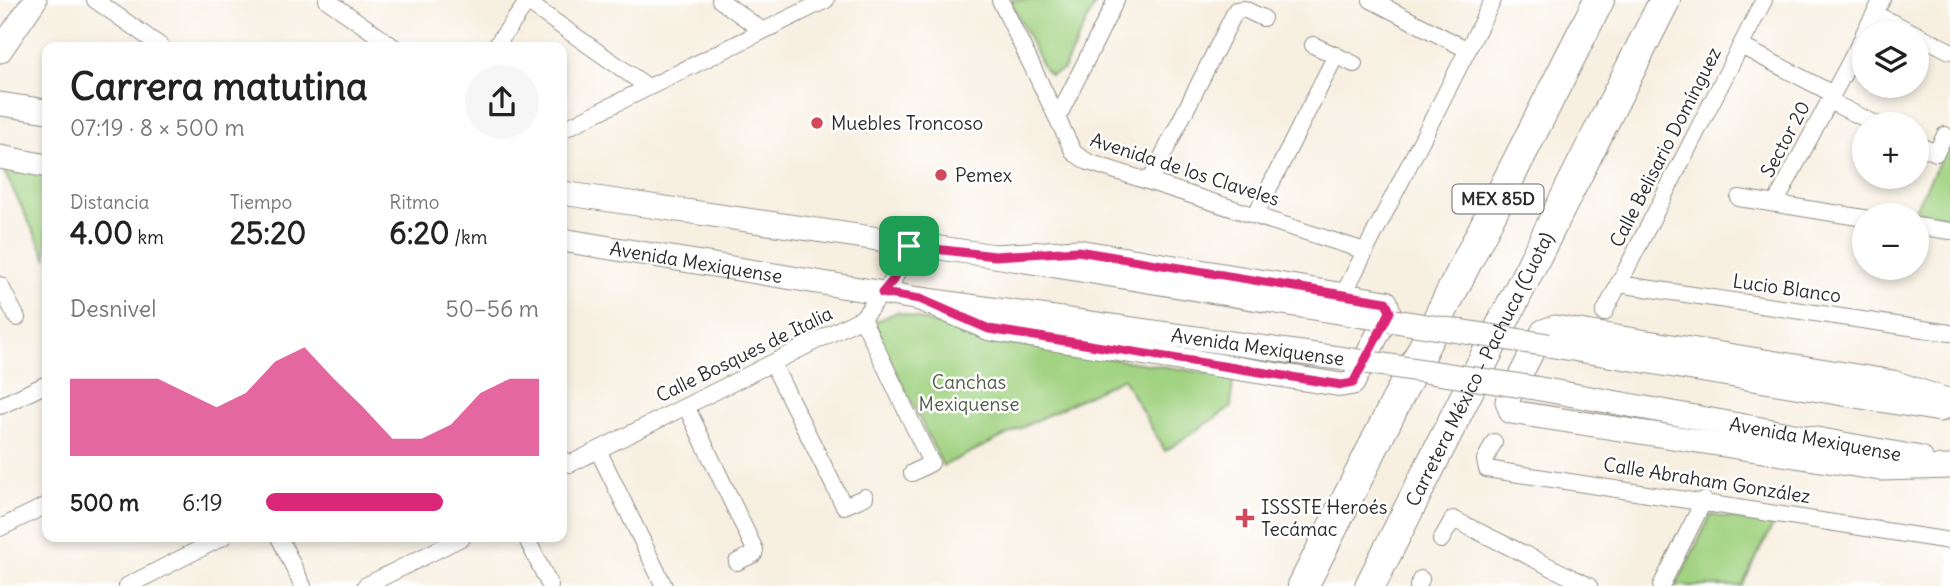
<!DOCTYPE html>
<html lang="es">
<meta charset="utf-8">
<style>
:root{--surface:#fff;--page:#f6f6f6;--text:#222;--muted:#767676;--accent:#db2777}
body{margin:0;font-family:Delius,sans-serif;background:var(--page);color:var(--text);height:100vh;display:flex;flex-direction:column;font-size:26px;white-space:nowrap}
*{box-sizing:border-box;margin:0}
p{font-size:23px;color:var(--muted)}
.icon{flex:none;width:38px;height:38px;fill:none;stroke:currentColor;stroke-width:2;stroke-linecap:round;stroke-linejoin:round}
.map{position:relative;flex:1;overflow:hidden}
.panel{position:absolute;left:42px;top:42px;width:525px;height:500px;display:flex;flex-direction:column;background:var(--surface);border-radius:14px;box-shadow:0 4px 10px #0003}
.panel>*{flex:none}
.controls{position:absolute;left:1852px;top:21px;display:grid;gap:14px}
.controls a{display:grid;place-items:center;width:77px;height:77px;border-radius:50%;background:var(--surface);box-shadow:0 4px 10px #0003;font-size:35px}
.pin{position:absolute;display:grid;place-items:center;width:60px;height:60px;color:#fff;margin:-30px;border-radius:14px;box-shadow:0 4px 10px #0006}
.round{display:grid;place-items:center;flex:none;width:74px;height:74px;border-radius:37px;background:var(--page)}
.overview{display:flex;align-items:center;justify-content:space-between;height:119px;padding:0 28px}
h1{font-size:38px;font-weight:700;line-height:52px}
.metrics{display:grid;grid-template-columns:repeat(3,1fr);gap:10px;height:119px;padding:7px 28px}
.metrics div{display:grid;align-content:center}
.metrics b{font-size:30px;font-weight:700}
.metrics small{font-size:19px;font-weight:400}
.metrics p{font-size:19px}
.chart{height:196px;padding:14px 28px}
.chart p{display:flex;justify-content:space-between}
.chart svg{width:100%;height:126px;margin-top:7px;fill:var(--accent);opacity:.7}
ul{padding:0 28px;list-style:none;font-size:23px}
li{display:grid;grid-template-columns:112px 84px 1fr;align-items:center;height:52px}
li i{height:18px;border-radius:9px;background:var(--accent)}
.map>svg:first-child{display:block}
.green{fill:#a2d382;stroke:#667f56;stroke-width:2}
.lines{fill:none;stroke-linecap:round;stroke-linejoin:round}
.minor-casing{stroke:#918d86;stroke-width:18}
.secondary-casing{stroke:#918d86;stroke-width:25}
.motorway-casing{stroke:#918d86;stroke-width:32}
.minor{stroke:#fff;stroke-width:16}
.secondary{stroke:#fff;stroke-width:23}
.motorway{stroke:#fff;stroke-width:30}
.secondary-bridge-casing{stroke:#918d86;stroke-width:25;stroke-linecap:butt}
.secondary-bridge{stroke:#fff;stroke-width:23}
.route-casing{stroke:#fff;stroke-width:14}
.route{stroke:#db2777;stroke-width:9}
.poi-dot{fill:#d1495b;stroke:#fff;stroke-width:2.5}
.labels{text-anchor:middle;stroke-width:5;stroke-linejoin:round;paint-order:stroke}
.shield{fill:#fff;stroke:#6b6b6b;stroke-width:2}
.shield-label{font-size:18px;font-weight:bold;fill:#2b2b2b}
.poi-label{font-size:19px;fill:#2b2b2b;stroke:#fff;text-anchor:start}
.street-label{font-size:19px;fill:#2b2b2b;stroke:#fff}
.park-label{font-size:19px;fill:#4f5d45;stroke:#fff}
</style>
<div class="map">
<svg width="1950" height="586" viewBox="0 0 1950 586">
<rect width="100%" height="100%" fill="#fff"/>
<filter id="ink" filterUnits="userSpaceOnUse"><feTurbulence type="fractalNoise" baseFrequency=".0143" numOctaves="2"/><feDisplacementMap in="SourceGraphic" scale="14" xChannelSelector="R" yChannelSelector="G"/><feConvolveMatrix kernelMatrix="1 2 1 2 8 2 1 2 1" color-interpolation-filters="sRGB"/></filter>
<filter id="wash" filterUnits="userSpaceOnUse"><feTurbulence type="fractalNoise" baseFrequency=".00686" numOctaves="4" result="noise"/><feDisplacementMap in="SourceGraphic" scale="28" xChannelSelector="R" yChannelSelector="G"/><feGaussianBlur stdDeviation="1.57" result="paint"/><feColorMatrix in="noise" values="0 0 0 0 0 0 0 0 0 0 0 0 0 0 0 0 0 1.4 0 .05"/><feComposite in="paint" operator="in"/></filter>
<g filter="url(#wash)">
<rect width="100%" height="100%" fill="#f7efe0"/>
<path class="green" d="M1010 0H1097L1063 70 1050 75 1044 69Z
M1950 141V218L1914 211Z
M2 167 47 174V259Z
M897 312 982 339 1233 377 1231 407 1165 451 1123 378 943 466 872 323Z
M1711 515 1773 525 1742 586H1676Z"/>
</g>
<g filter="url(#ink)">
<g class="lines">
<g class="minor-casing">
<path id="minor" d="M95 0 162 47
M327 0 394 47
M524 0 648 87
M720 0 763 31
M1000 0 1074 153 1088 162 1365 251
M1371 0 1468 50
M1875 14 1914 33
M1864 33 1882 0
M1916 34 1950 51
M1313 45 1354 64
M1741 46 1833 94
M495 47 529 0
M1829 101 1876 124
M1058 117 1116 0
M562 130 826 0
M1916 144 1936 153 1945 135
M1150 181 1236 10 1244 9 1263 18
M1739 198 1864 218
M1775 204 1864 35
M1256 214 1336 55
M1916 226 1950 231
M1618 284 1950 333
M0 285 17 318
M1343 295 1493 0
M1604 313 1764 0
M862 318 931 463 912 473
M772 363 844 506 865 497
M0 406 47 384
M686 406 755 550 754 554 737 562
M1494 442 1485 460 1487 469 1950 541
M598 450 664 586
M562 459 570 464 862 318 894 279 909 246
M0 528 47 505
M279 537 303 586
M526 537 550 586
M1441 540 1453 519 1589 586
M127 586 223 537
M365 586 463 537
M1418 586 1421 579
M1661 586 1704 500"/>
</g>
<g class="secondary-casing">
<g id="secondary">
<path d="M0 51 35 0"/>
<path d="M0 104 47 111"/>
<path d="M0 157 47 166"/>
<path d="M562 193 995 256 1363 316"/>
<path id="s1" d="M562 240 920 299 1352 360"/>
<path d="M920 299 990 329 1342 385 1353 383 1389 312 1386 302 1078 251 995 256"/>
<path d="M1548 345 1940 410"/>
<path id="s2" d="M1535 388 1921 458"/>
<path d="M1950 401 1893 382 1555 327 1543 331 1507 401 1511 412 1880 469 1950 467"/>
</g>
</g>
<g class="motorway-casing">
<g id="motorway">
<path d="M1303 586 1599 0"/>
<path id="s3" d="M1370 586 1665 0"/>
</g>
</g>
<use href="#minor" class="minor"/>
<use href="#secondary" class="secondary"/>
<use href="#motorway" class="motorway"/>
<g class="secondary-bridge-casing">
<path id="secondary-bridge" d="M1363 316 1548 345
M1352 360 1535 388"/>
</g>
<use href="#secondary-bridge" class="secondary-bridge"/>
</g>
</g>
<g class="lines" filter="url(#ink)">
<g class="route-casing">
<path id="route" d="M909 246 995 256 1078 251 1386 302 1390 312 1353 383 1342 385 989 329 920 299 882 293 894 279Z"/>
</g>
<use href="#route" class="route"/>
</g>
<g class="poi-dot">
<circle cx="817" cy="123" r="7"/>
<circle cx="941" cy="175" r="7"/>
<path d="M1241.5 507.5h7v7h7v7h-7v7h-7v-7h-7v-7h7z"/>
</g>
<g class="labels">
<rect class="shield" x="1452.5" y="184.5" width="91" height="29" rx="5"/>
<g class="shield-label">
<text x="1498" y="205">MEX 85D</text>
</g>
<g class="poi-label">
<text x="831" y="130">Muebles Troncoso</text>
<text x="955" y="182">Pemex</text>
<text x="1261" y="514">ISSSTE Heroés<tspan x="1261" dy="22">Tecámac</tspan></text>
</g>
<g class="street-label">
<text transform="translate(1785 139) rotate(-62)" y="7">Sector 20</text>
<text transform="translate(1665 147) rotate(-63)" y="7">Calle Belisario Domínguez</text>
<text transform="translate(1185 169) rotate(18)" y="7">Avenida de los Claveles</text>
<text dy="7" stroke="none"><textPath href="#s1" startOffset="136">Avenida Mexiquense</textPath></text>
<text transform="translate(1787 288) rotate(8)" y="7">Lucio Blanco</text>
<text dy="7" stroke="none"><textPath href="#s1" startOffset="704">Avenida Mexiquense</textPath></text>
<text transform="translate(744 354) rotate(-26)" y="7">Calle Bosques de Italia</text>
<text dy="7" stroke="none"><textPath href="#s3" startOffset="243">Carretera México - Pachuca (Cuota)</textPath></text>
<text dy="7" stroke="none"><textPath href="#s2" startOffset="285">Avenida Mexiquense</textPath></text>
<text transform="translate(1707 480) rotate(9)" y="7">Calle Abraham González</text>
</g>
<g class="park-label">
<text x="969" y="389">Canchas<tspan x="969" dy="22">Mexiquense</tspan></text>
</g>
</g>
</svg>
<div class="controls">
<a><svg class="icon" aria-label="layers" viewBox="0 0 24 24"><path d="M12 4l9 5-9 5-9-5zM3 14l9 5 9-5"/></svg></a>
<a>+</a>
<a>−</a>
</div>
<div class="pin" style="left:909px;top:246px;background:#1e9e55"><svg class="icon" aria-label="arrive" viewBox="0 0 24 24"><path d="M6 21V4h12l-3 4 3 4H6"/></svg></div>
<section class="panel">
<div class="overview"><div><h1>Carrera matutina</h1><p>07:19 · 8 × 500 m</p></div><a class="round"><svg class="icon" aria-label="share" viewBox="0 0 24 24"><path d="M12 15V3M7 8l5-5 5 5M5 13v7h14v-7"/></svg></a></div>
<div class="metrics">
<div><p>Distancia</p><b>4.00<small> km</small></b></div>
<div><p>Tiempo</p><b>25:20</b></div>
<div><p>Ritmo</p><b>6:20<small> /km</small></b></div>
</div>
<div class="chart"><p><span>Desnivel</span>50–56 m</p>
<svg viewBox="0 0 160 44" preserveAspectRatio="none"><path d="M0 44V17L10 17L20 17L30 17L40 22L50 27L60 22L70 11L80 6L90 17L100 27L110 38L120 38L130 33L140 22L150 17L160 17V44z"/></svg>
</div>
<ul>
<li><b>500 m</b>6:19<i style="width:65%"></i></li>
</ul>
</section>
</div>
